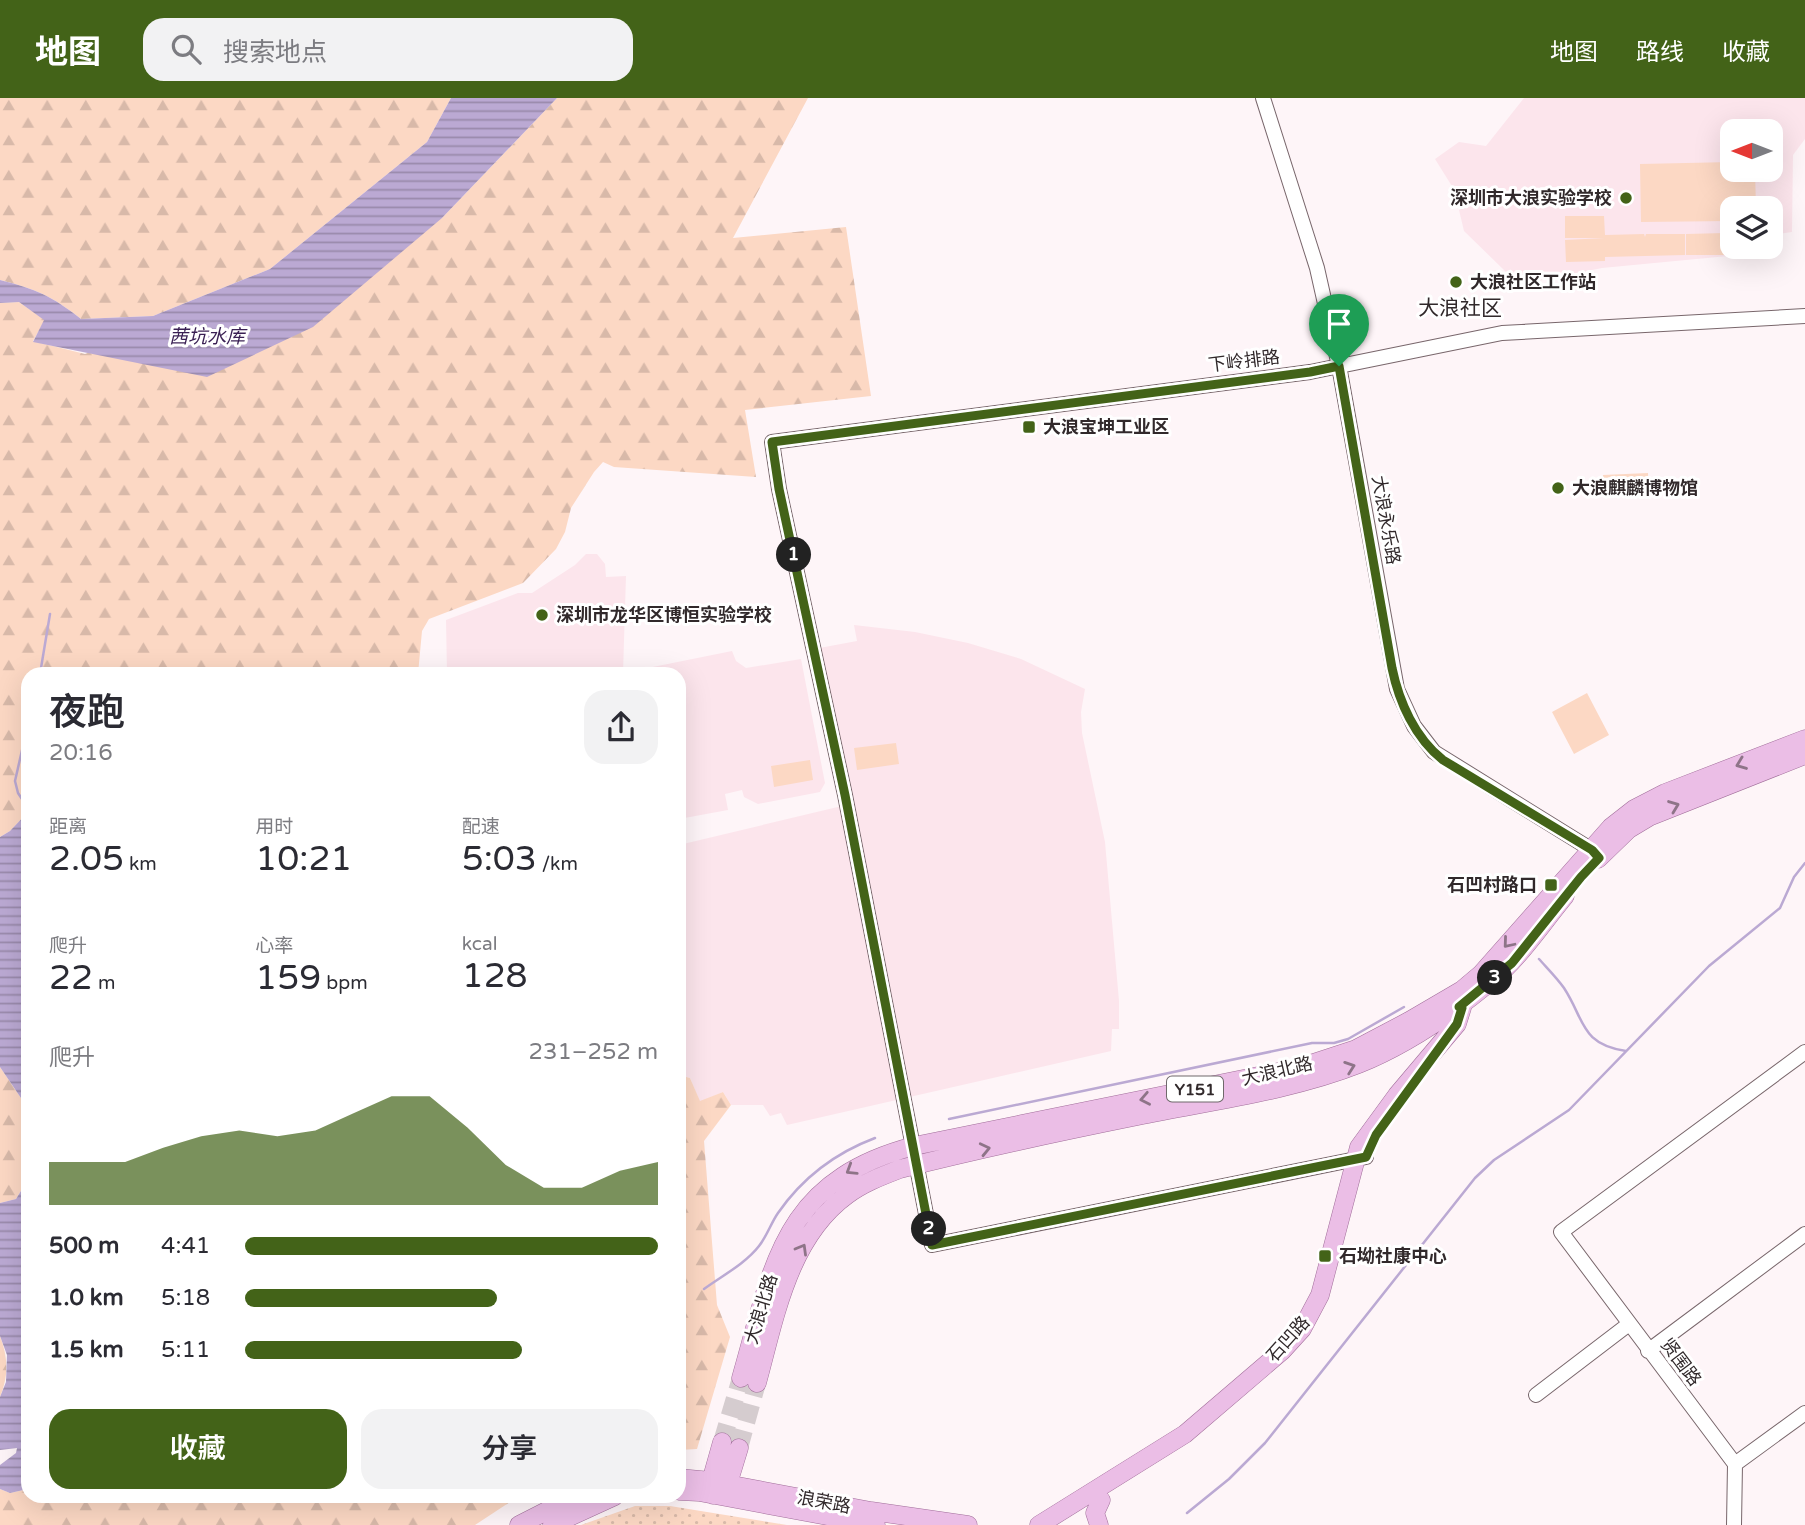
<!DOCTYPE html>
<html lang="zh">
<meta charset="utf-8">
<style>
:root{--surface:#fff;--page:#f2f2f3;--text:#2b2b33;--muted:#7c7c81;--accent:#436318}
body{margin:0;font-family:"Varela Round","Noto Sans SC",sans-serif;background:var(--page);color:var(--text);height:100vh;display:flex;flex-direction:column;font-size:26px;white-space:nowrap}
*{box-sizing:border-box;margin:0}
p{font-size:23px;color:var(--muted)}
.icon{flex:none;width:38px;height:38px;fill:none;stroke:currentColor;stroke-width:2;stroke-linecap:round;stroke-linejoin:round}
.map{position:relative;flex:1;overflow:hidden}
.sheet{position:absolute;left:21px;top:569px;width:665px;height:836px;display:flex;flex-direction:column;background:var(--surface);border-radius:21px;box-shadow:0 7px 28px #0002}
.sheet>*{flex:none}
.needle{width:46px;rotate:270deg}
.buttons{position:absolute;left:1720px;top:21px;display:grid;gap:14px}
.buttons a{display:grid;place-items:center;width:63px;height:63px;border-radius:14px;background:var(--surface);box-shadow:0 7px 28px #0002;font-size:35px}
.pin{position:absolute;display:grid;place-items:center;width:60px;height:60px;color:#fff;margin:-72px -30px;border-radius:50% 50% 50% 0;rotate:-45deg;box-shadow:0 0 7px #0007}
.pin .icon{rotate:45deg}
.km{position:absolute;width:35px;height:35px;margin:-18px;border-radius:50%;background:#222;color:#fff;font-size:19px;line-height:35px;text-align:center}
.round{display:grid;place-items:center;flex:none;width:74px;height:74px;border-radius:21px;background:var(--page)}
.headline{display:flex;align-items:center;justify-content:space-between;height:119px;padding:0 28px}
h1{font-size:38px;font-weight:600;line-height:52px}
.stats{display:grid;grid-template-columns:repeat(3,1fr);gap:10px;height:119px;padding:7px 28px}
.stats div{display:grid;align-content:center}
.stats b{font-size:35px;font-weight:600}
.stats small{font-size:19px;font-weight:400}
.stats p{font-size:19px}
.chart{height:196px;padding:14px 28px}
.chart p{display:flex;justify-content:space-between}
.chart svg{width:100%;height:126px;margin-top:7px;fill:var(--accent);opacity:.7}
.primary-button{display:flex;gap:14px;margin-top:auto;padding:14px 28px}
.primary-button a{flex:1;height:80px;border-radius:21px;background:var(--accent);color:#fff;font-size:28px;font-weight:600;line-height:80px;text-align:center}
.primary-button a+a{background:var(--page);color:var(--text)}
ul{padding:0 28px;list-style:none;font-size:23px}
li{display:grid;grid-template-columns:112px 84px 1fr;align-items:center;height:52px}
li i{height:18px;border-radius:9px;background:var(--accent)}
header{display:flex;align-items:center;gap:42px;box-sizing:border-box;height:98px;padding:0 35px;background:var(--accent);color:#fff}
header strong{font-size:33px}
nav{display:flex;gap:38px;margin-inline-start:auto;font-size:24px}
.search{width:490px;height:63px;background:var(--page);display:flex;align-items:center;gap:18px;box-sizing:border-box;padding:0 24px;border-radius:21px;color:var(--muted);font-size:26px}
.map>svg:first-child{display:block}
.built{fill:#fce5ec;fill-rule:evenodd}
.grass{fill:url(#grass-dots)}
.forest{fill:url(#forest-firs)}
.garden{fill:#fcd8c4}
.water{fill:url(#water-rules)}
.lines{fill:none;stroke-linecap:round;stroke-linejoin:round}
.stream{stroke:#bba9d3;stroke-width:2.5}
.major-tunnel{stroke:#d5cccf;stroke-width:18;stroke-dasharray:18 9;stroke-linecap:butt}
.minor-casing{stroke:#78666b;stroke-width:16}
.major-casing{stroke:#a16e9a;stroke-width:19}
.minor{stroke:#fff;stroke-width:14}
.major{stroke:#ebbee6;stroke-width:18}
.oneway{stroke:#8e7488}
.route-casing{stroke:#fff;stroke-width:14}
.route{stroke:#436318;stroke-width:9}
.poi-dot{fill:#436318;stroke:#fff;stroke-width:2.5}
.labels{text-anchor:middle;stroke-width:6;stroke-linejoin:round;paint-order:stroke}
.shield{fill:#fff;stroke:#6f696b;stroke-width:2}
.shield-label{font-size:16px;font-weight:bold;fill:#31292b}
.poi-label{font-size:18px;font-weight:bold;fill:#31292b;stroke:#fff;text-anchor:start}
.street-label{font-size:18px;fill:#31292b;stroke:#fff}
.water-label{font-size:19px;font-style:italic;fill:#391f53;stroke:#fff}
.quarter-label{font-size:21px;fill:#31292b;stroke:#fff}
</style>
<header>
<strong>地图</strong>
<div class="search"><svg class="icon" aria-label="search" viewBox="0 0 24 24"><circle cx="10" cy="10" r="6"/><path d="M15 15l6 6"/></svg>搜索地点</div>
<nav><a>地图</a><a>路线</a><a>收藏</a></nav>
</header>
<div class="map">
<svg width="1805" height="1427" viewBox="0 0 1805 1427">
<defs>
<pattern id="grass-dots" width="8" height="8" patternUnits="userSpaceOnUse" patternTransform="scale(1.75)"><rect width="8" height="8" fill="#fcd8c4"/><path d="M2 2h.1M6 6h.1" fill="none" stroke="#d8b9a9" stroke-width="1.8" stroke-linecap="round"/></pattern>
<pattern id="forest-firs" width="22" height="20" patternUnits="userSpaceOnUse" patternTransform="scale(1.75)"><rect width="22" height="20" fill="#fcd8c4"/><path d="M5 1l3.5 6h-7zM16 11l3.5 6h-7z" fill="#d8b9a9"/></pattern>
<pattern id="water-rules" width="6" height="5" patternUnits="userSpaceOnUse" patternTransform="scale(1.75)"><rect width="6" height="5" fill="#bba9d3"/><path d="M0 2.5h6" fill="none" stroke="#998aab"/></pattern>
</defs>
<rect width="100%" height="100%" fill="#fef5f8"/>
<path class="built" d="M1524 0H1805V41L1793 57 1792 134 1771 137V110H1732V142L1728 158 1602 170 1523 186 1505 173 1464 133 1459 112 1465 109 1435 61 1459 44 1486 48ZM1732 33H1771V72H1732Z
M586 456H597L605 466 606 479 626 478 623 575 732 553 736 563 746 570 801 561 825 685 820 694 758 706 744 699 742 692 725 696 728 712 679 721V576H447L446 522 518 495H532L575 467Z
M854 527 915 534 968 545 1021 561 1085 591 1081 614 1082 635 1105 744 1119 903V931H1112L1111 953 787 1027 781 1015 770 1018 763 1007H731L723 994 700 1004 690 980 679 977V747L846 707 814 551 857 543Z"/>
<path class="grass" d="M635 1408H670L787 1427H581Z"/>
<path class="forest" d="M0 0H451L427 44 270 171 153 218 81 221C52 198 36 191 0 182Z
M557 0H808L733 140 846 129 871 298 745 312 756 379 614 369 603 364 594 374 571 410 565 434 556 451 523 485 429 521 422 533 418 576H28V714L10 733 0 739V205L19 204 45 222 33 243 85 256 442 120Z
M0 969 25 1006 28 1022 24 1088 16 1101 0 1105Z
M679 977 690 980 700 1003 723 994 731 1007 704 1043 717 1207 730 1239 697 1351 679 1352Z
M0 1238C8 1259 9 1277 0 1299Z
M0 1391 10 1395 28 1391V1398H519L475 1427H0Z"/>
<path class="garden" d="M1732 64V72H1755L1756 110H1732V123L1641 124 1640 66Z
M1565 118H1604L1605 137 1644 136 1645 139 1646 136H1685V157L1605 159V163L1566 164 1565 142 1605 140H1565Z
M1725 135 1726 157H1686V136Z
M1648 375 1649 397 1604 399 1603 377Z
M1587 595 1609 637 1574 656 1552 614Z
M896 645 899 666 857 672 854 650Z
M810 662 813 682 774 689 771 668Z"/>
<path class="water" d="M451 0H557L442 120 313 229 207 279 33 244 44 222 19 204 0 205V182C36 191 52 198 81 221L153 218 270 171 427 44Z
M28 714V1022L25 1006 0 969V739L10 733Z
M28 1023V1391L10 1395 0 1391V1367L16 1355 17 1350 0 1352V1299L6 1284 7 1257 0 1238V1105L16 1101 24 1088Z"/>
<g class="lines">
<path class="stream" d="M40 576 50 516
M28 626 15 683 18 695 28 710
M1539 861C1547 870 1557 880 1564 890 1585 922 1580 946 1626 953
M949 1021 1312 945H1334L1348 941 1404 909
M704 1191C722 1178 746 1165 759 1148 767 1138 771 1125 778 1115 803 1079 835 1055 875 1040
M1187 1415 1229 1381 1265 1345 1475 1080 1494 1062 1569 1012 1709 868 1780 810 1794 779 1805 765"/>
<path class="major-tunnel" d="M722 1344 741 1280
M739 1350 757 1285"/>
<g class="minor-casing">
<path id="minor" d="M1263 0 1317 170 1339 268 1397 591 1414 628 1434 654 1592 752 1596 757
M1366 1059 932 1147 845 697 779 391 772 344 1310 274 1502 235 1805 218
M1648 1253 1805 1136
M1536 1297 1629 1226
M1735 1366 1805 1315
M1734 1427 1735 1366 1561 1134 1805 954"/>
</g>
<g class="major-casing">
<path id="major" d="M1598 761 1629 731 1649 719 1805 657
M741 1280C774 1165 782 1083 914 1048L1298 970 1356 951 1409 923 1462 892 1481 876 1611 729 1634 711 1665 695 1805 641
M757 1285C775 1220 788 1140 847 1097 863 1085 882 1078 900 1071 979 1051 1059 1034 1138 1018 1210 1003 1291 993 1359 966 1406 947 1450 917 1489 885 1519 861 1541 827 1565 798
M722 1344 711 1383 713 1397 728 1386 739 1350
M679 1380 711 1383 871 1413 968 1427
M679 1393 699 1394 876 1427
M519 1427 576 1398
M552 1427 615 1398
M1039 1427 1185 1336 1282 1253 1302 1231 1320 1197 1359 1049 1397 997 1457 926 1462 910 1459 909
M1099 1427 1095 1415 1101 1402"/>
</g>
<use href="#minor" class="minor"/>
<use href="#major" class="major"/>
</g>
<defs><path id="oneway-chevron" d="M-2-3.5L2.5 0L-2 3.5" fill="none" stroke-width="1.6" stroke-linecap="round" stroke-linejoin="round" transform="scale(1.75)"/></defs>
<g class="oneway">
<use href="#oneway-chevron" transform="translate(1741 666) rotate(159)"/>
<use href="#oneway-chevron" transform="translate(1674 708) rotate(-21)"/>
<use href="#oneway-chevron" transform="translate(1508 845) rotate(130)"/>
<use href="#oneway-chevron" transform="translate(1350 969) rotate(-19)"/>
<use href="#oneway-chevron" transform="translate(1145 1001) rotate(169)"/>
<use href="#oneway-chevron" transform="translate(985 1051) rotate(-13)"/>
<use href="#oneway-chevron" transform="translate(851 1072) rotate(148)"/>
<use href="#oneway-chevron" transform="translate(802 1151) rotate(-60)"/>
</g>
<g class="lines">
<g class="route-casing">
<path id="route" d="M1339 268 1392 570C1399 604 1415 640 1443 662L1592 752 1599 760 1581 779 1512 865 1459 909 1462 910 1457 926 1376 1037 1366 1059 932 1147 845 697 779 391 772 344 1310 274Z"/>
</g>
<use href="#route" class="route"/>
</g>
<g class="poi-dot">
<circle cx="1626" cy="100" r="7"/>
<circle cx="1456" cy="184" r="7"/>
<rect x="1022" y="322" width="14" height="14" rx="3.5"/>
<circle cx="1558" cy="390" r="7"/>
<circle cx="542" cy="517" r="7"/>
<rect x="1544" y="780" width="14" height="14" rx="3.5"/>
<rect x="1318" y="1151" width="14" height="14" rx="3.5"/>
</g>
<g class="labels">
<rect class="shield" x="1167" y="978.5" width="56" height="25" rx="5"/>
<g class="shield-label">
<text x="1195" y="997">Y151</text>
</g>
<g class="poi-label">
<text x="1612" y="106" text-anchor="end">深圳市大浪实验学校</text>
<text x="1470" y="190">大浪社区工作站</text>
<text x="1043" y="335">大浪宝坤工业区</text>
<text x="1572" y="396">大浪麒麟博物馆</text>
<text x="556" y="523">深圳市龙华区博恒实验学校</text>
<text x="1537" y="793" text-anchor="end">石凹村路口</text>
<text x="1339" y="1164">石坳社康中心</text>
</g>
<g class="street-label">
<text transform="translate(1244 263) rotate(-7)" y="6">下岭排路</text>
<text transform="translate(1386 422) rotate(80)" y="6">大浪永乐路</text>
<text transform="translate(1277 973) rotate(-13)" y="6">大浪北路</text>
<text transform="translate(761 1211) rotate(-73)" y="6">大浪北路</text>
<text transform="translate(1288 1241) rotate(-48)" y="6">石凹路</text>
<text transform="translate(1681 1264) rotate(53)" y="6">贤围路</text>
<text transform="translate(824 1404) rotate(11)" y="6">浪荣路</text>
</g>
<g class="water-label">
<text x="207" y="245">茜坑水库</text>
</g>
<g class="quarter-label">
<text x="1460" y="217">大浪社区</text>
</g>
</g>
</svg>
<div class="buttons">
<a><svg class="needle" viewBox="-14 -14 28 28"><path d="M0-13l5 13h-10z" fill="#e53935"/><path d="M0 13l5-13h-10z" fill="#7c7c81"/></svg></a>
<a><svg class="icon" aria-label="layers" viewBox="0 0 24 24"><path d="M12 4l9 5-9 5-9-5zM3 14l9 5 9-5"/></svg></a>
</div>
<div class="pin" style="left:1339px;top:268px;background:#1e9e55"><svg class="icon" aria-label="arrive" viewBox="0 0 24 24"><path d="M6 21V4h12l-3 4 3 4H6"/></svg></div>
<b class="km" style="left:794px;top:457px">1</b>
<b class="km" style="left:929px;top:1131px">2</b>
<b class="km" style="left:1495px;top:880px">3</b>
<section class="sheet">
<div class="headline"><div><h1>夜跑</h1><p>20:16</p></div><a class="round"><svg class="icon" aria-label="share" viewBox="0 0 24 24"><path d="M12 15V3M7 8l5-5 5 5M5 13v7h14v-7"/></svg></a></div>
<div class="stats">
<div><p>距离</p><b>2.05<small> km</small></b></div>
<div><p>用时</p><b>10:21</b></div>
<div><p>配速</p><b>5:03<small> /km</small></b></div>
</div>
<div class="stats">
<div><p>爬升</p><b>22<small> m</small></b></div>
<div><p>心率</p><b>159<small> bpm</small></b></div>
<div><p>kcal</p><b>128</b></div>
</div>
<div class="chart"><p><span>爬升</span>231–252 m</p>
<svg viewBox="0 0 160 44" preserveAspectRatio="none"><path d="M0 44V29L10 29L20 29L30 24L40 20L50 18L60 20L70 18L80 12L90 6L100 6L110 17L120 30L130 38L140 38L150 32L160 29V44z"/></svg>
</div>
<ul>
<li><b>500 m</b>4:41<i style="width:100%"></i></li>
<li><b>1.0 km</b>5:18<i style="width:61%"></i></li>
<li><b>1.5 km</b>5:11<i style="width:67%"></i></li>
</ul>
<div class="primary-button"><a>收藏</a><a>分享</a></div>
</section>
</div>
